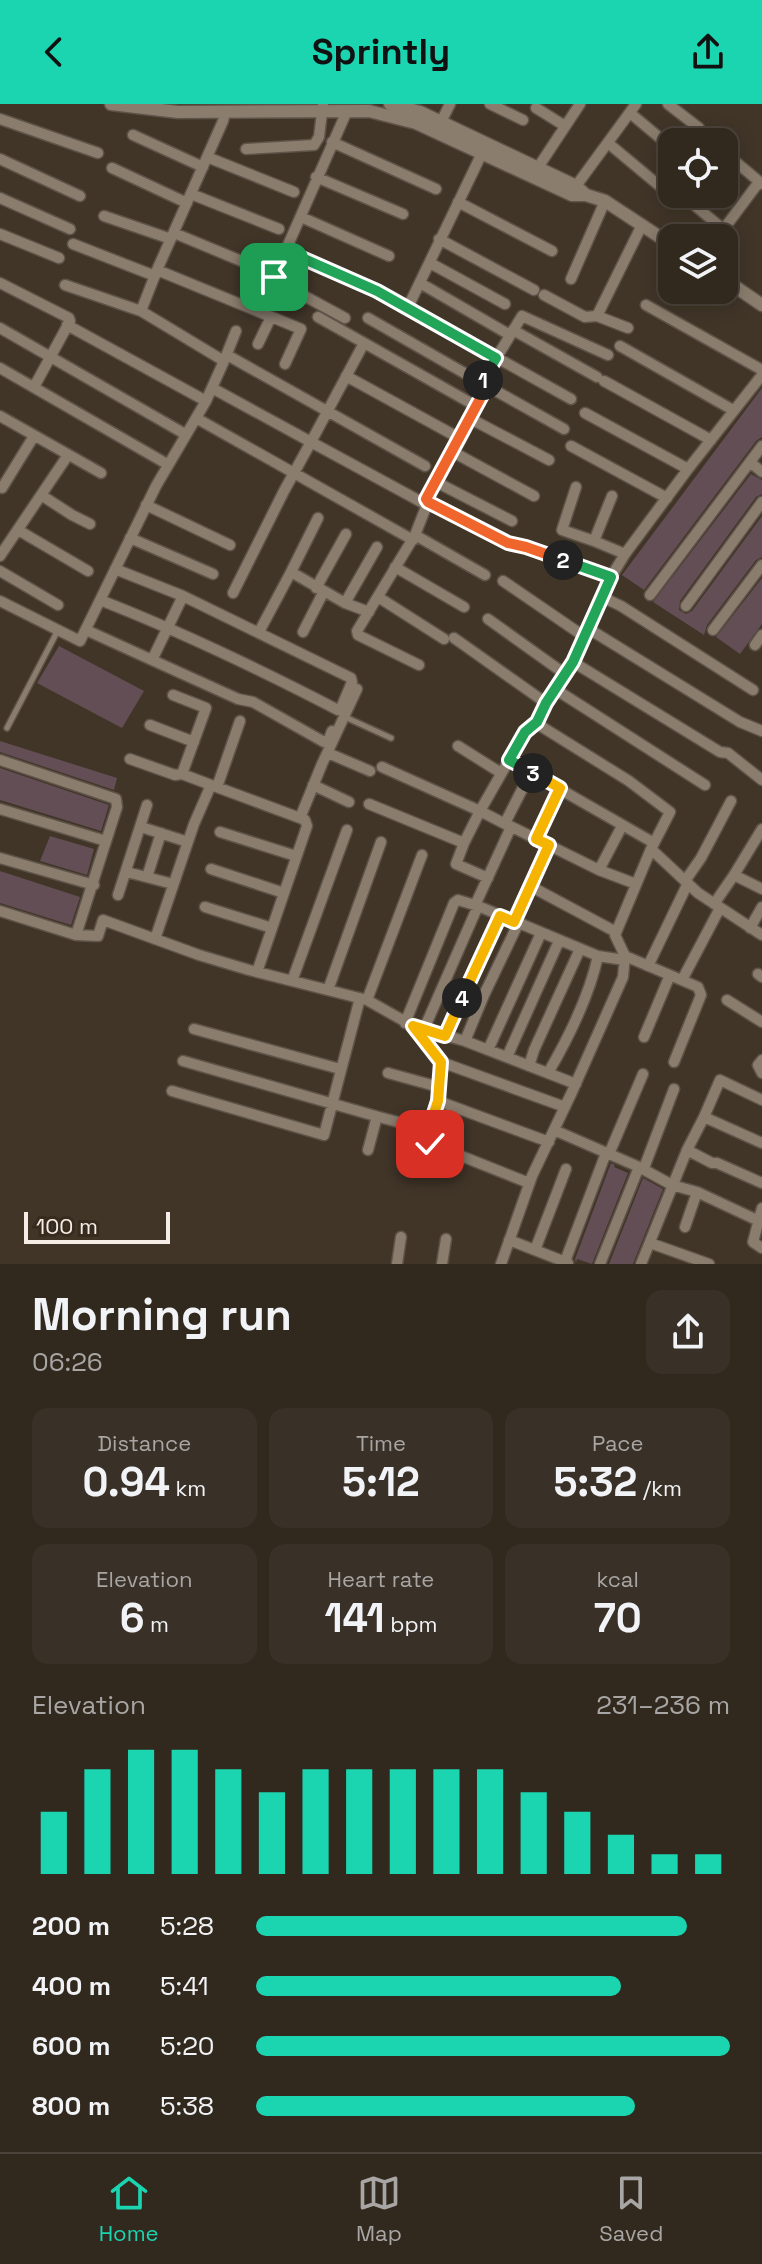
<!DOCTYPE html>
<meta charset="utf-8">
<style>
:root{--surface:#31281e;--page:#393027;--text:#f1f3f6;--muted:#a8a6a4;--line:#4c443c;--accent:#1bd5b1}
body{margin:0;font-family:"Space Grotesk",sans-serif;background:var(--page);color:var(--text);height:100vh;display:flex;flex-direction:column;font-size:30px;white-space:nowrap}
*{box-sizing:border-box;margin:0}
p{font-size:26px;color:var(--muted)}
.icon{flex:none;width:44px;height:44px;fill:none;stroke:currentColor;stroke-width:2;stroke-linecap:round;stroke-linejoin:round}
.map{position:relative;height:1160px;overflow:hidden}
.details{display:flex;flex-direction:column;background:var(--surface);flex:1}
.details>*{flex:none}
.buttons{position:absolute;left:658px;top:24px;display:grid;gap:16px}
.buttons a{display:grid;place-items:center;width:80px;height:80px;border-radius:16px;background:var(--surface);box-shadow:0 4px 20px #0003,0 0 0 2px var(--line);font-size:40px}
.scale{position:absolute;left:24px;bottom:20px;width:146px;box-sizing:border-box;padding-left:8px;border:4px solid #f6eee6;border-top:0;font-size:22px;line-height:28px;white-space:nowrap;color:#f6eee6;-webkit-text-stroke:6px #372b1e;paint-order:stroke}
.pin{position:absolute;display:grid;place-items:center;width:68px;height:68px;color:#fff;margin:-34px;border-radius:16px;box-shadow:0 4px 12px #0006}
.km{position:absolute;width:40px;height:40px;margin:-20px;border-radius:50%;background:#222;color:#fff;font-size:22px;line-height:40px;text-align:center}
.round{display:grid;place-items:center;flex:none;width:84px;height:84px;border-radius:16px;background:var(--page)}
.head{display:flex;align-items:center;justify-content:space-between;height:136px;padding:0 32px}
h1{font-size:44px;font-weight:800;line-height:60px}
.figures{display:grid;grid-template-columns:repeat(3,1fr);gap:12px;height:136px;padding:8px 32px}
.figures div{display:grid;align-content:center;border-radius:16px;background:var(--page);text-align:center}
.figures b{font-size:40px;font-weight:800}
.figures small{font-size:22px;font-weight:400}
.figures p{font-size:22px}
.chart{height:224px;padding:16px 32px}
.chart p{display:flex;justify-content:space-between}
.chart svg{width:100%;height:144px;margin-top:8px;stroke:var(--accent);stroke-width:6}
ul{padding:0 32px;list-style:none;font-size:26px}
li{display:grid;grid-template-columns:128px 96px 1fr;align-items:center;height:60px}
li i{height:20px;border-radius:10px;background:var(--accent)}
header{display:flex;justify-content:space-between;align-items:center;height:104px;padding:0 32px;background:var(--accent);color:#111;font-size:36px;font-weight:800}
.dock{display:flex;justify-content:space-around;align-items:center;height:112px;border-top:2px solid var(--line);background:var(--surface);font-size:22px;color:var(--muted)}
.dock a{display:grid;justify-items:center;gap:4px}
.dock .selected{color:var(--accent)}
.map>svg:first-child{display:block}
.building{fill:#624e54}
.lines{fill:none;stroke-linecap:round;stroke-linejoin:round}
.service-casing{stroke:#5e5348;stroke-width:8}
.minor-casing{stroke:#5e5348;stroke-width:13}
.tertiary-casing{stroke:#5e5348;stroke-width:15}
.service{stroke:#8a7d6e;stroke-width:5}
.minor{stroke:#8a7d6e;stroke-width:10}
.tertiary{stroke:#8a7d6e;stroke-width:12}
.split-1-casing{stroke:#fff;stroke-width:16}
.split-2-casing{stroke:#fff;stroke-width:16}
.split-3-casing{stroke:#fff;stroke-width:16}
.split-4-casing{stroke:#fff;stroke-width:16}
.split-5-casing{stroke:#fff;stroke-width:16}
.split-1{stroke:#22a559;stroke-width:10}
.split-2{stroke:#f0652b;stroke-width:10}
.split-3{stroke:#22a559;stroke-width:10}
.split-4{stroke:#f5b400;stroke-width:10}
.split-5{stroke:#f5b400;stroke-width:10}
</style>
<header><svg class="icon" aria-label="back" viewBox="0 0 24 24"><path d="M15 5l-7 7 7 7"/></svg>Sprintly<svg class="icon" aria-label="share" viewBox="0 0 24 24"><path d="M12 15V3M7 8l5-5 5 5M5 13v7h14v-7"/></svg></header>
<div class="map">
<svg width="762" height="1160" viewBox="0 0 762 1160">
<rect width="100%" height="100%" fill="#413528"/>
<path class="building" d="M762 284V333L756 337 644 486 622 471Z
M751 370 762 376V390L756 393 680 497 679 506 686 510 692 507 762 412V453L756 456 707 521 704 531 653 498Z
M762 474V520L740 550 716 533Z
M59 542 144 587 122 624 37 579Z
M0 637 117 674 114 686 0 648Z
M0 664 109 701 101 727 0 696Z
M50 732 94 745 87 771 40 757Z
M0 767 80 793 71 821 0 799Z
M611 1059 615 1061 614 1063 628 1069 592 1160 577 1155 576 1159 575 1155Z
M643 1074 663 1085 633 1160H609Z"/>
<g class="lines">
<g class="service-casing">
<path id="service" d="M345 613 391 634
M7 624 57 528"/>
</g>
<g class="minor-casing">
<path id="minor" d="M490 0 523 16
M668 0 699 24
M536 4 565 22
M225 9 223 17 157 166 141 207 224 257 236 227
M630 9 672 44
M0 15 98 49
M441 18 450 0
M133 31 203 63
M704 32 712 38
M332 38 436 85
M608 39 662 84
M246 45 314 41 319 33 323 0
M724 48 762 80
M207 53 294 88
M0 55 80 92
M112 64 187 99
M537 65 580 0
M316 73 403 110
M576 82 636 0
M191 90 279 125
M681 90 723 125
M0 94 70 125
M458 98 552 147
M104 112 171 135
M301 113 389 152
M174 129 263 166
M0 130 59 154
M717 134 759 78
M439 135 534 186
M73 140 155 172
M286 147 377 187 571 295
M430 159 505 200
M157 166 301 225 285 260
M571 175 605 97
M0 179 69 214 70 217 34 283
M420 179 510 231
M65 181 141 207
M544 191 585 213 597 212
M646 201 762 266
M408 203 484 45
M318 213 469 298
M345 214 273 175 347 7
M368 214 487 282 461 335
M67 221 206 297
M0 224 185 330
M628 224 597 212 642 121
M513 226 597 273
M258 240 271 213
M620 242 733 306
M227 251 425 362
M0 264 167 360
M346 272 461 335 426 395 428 398
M604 277 711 336
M481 279 522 212 608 251
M487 282 564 325
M212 284 311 338 364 239
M585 309 688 365
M0 312 101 369
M196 314 413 436
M471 315 549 356
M571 342 667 394
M453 348 534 392
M750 358 762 368
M436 378 512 417
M576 383 562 426 594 437
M2 384 34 332
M41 391 72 411 90 420
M612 392 594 437 625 450
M146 401 230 441
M318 414 291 468 345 499 369 508
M18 426 88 467
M415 431 485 471
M130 434 213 470
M0 452 68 351
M395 463 464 503
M0 467 58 501
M503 477 585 533
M316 484 346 430
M233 489 284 387 311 338 427 401
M650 491 762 342
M378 493 444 535
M602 493 621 502 753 586
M100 496C182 528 259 565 338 606L341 604 352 578 351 574 183 492 115 465
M0 497 80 537 156 382 206 297 224 257
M345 499 377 443
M686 502 762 398
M488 515 565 570
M589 525 740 618 762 627
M86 526 152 556 183 492
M713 526 762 461
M259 528 291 468
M303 528 324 487
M454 534 546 599
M755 541 762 531
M152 556 238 595 253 598 324 638 329 635 332 627
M573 558 720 648 728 649 762 676
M419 561 358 531 357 527 415 431 428 398 508 439 526 443 611 473
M555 585 705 681
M173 591 206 604 182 670 211 681
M150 621 194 638
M458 642 501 669
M328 649 370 667
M130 655 175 671 182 670
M0 656 116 695 117 703 76 831
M509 656 654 739
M382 663 480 707 464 739 456 760 488 774
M313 681 349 698
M217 683 240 617
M369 700 464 739
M0 705 106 737
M505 719 531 668
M510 722 599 766 636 780
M141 723 188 738
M220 728 296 752
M536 735 560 684
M651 745 698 789 762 831
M0 754 94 781
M211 765 284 789
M599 766 622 722
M127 768 173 780
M734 771 762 725
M147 773 161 729
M685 777 701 754 731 697
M530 782 549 741
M118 791 147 701
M477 797 511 723 480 707 525 628 537 618
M714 800 734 771 762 785
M205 803 272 824
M0 807 76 831 98 832 103 816 199 851 249 866 367 896 413 922 441 958 438 997 426 1038 529 1079
M514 818 530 782 616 828
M750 824 762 803
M155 835 194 720 211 681 300 714
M625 852 698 883 701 891 674 958
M648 862 688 779
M257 868 307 722 305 716 300 714 322 660 357 585
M758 870 762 873
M682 876 720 804
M292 877 347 726
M328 886 381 738
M367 896 422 751
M727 896 762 918
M405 919 454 799 458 796 478 802 598 852 624 856
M416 923 465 937 576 980
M194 925 340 965
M424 925 478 802
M445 932 500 812
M644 933 670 871
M465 937 484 891 518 820
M488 946 541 829
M507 953 559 837
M762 956 758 961 762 969
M183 957 379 1013
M441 958 565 1003
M529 962 534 946 580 845
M388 969 439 983
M548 969C569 933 589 893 598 852
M172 987 324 1031 360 894
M762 996 720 976 704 1013 762 1039
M438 997 549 1038
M554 1026 639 1063 600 1160
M368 1046 376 1016 379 1013 428 1026
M687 1046 712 1059H717L762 1079
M609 1050 643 970
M639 1063 672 1081 697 1088 685 1123
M644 1064 674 985
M697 1088 759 1117
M762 1104 753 1138 762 1144
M509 1136 568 1159
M650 1139 709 1160
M535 1146 566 1065
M397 1160 401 1133
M442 1160 446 1135
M501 1160 532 1072 572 988 623 873 625 852 615 831 651 745 670 708 629 677 539 621 538 614 573 558 611 473 625 450 688 365 762 271
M564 1160 606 1049
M641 1160 687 1046 704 1013"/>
</g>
<g class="tertiary-casing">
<path id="tertiary" d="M111 0 178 8 369 7 416 19 572 91H586
M390 0 420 8 576 82 586 91 605 97 672 141
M724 175 762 201"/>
</g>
<use href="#service" class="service"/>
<use href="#minor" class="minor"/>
<use href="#tertiary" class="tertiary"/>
</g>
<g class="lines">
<g class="split-1-casing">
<path id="split-1" d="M274 173 286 147 377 187 496 254 483 276"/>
</g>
<g class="split-2-casing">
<path id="split-2" d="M483 276 481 279 487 282 426 395 428 398 508 439 526 443 563 456"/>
</g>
<g class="split-3-casing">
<path id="split-3" d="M533 669 509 656 525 628 537 618 546 599 573 558 611 473 563 456"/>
</g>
<g class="split-4-casing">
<path id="split-4" d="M462 894 500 812 514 818 549 741 536 735 560 684 533 669"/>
</g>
<g class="split-5-casing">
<path id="split-5" d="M430 1040 425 1037 438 997 441 958 413 922 445 932 462 894"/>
</g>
<use href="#split-1" class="split-1"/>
<use href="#split-2" class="split-2"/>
<use href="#split-3" class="split-3"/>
<use href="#split-4" class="split-4"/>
<use href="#split-5" class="split-5"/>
</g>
</svg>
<div class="buttons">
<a><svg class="icon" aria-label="locate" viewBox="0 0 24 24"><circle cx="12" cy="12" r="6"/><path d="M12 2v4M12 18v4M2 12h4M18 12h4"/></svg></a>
<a><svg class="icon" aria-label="layers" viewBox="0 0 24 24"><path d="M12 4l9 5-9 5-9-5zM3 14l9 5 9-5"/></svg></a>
</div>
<div class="scale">100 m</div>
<div class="pin" style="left:274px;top:173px;background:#1e9e55"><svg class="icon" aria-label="arrive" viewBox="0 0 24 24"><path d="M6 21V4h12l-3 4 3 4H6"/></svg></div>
<div class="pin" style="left:430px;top:1040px;background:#d93025"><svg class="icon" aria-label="check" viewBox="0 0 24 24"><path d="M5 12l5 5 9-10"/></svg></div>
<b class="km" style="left:483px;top:276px">1</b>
<b class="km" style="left:563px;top:456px">2</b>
<b class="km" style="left:533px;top:669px">3</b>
<b class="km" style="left:462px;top:894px">4</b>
</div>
<section class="details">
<div class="head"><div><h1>Morning run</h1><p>06:26</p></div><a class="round"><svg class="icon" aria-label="share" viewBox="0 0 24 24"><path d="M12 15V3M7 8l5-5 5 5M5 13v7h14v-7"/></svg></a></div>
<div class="figures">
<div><p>Distance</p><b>0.94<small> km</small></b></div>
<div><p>Time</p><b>5:12</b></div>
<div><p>Pace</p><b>5:32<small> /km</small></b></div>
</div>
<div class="figures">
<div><p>Elevation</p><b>6<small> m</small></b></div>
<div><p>Heart rate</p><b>141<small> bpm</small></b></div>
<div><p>kcal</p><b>70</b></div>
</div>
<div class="chart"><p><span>Elevation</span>231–236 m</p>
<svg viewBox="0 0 160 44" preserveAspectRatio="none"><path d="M5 44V25M15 44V12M25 44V6M35 44V6M45 44V12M55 44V19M65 44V12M75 44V12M85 44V12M95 44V12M105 44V12M115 44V19M125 44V25M135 44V32M145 44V38M155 44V38"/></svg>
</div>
<ul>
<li><b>200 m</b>5:28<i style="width:91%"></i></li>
<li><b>400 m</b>5:41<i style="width:77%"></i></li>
<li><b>600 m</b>5:20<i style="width:100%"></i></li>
<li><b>800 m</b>5:38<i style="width:80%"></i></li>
</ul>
</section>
<nav class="dock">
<a class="selected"><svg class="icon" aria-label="home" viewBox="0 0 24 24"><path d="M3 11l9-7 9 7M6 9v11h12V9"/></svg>Home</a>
<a><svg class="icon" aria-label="map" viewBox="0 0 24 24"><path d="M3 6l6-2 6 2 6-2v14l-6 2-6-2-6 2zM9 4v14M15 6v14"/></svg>Map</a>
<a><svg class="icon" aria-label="saved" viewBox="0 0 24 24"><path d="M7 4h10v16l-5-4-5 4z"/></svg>Saved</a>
</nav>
